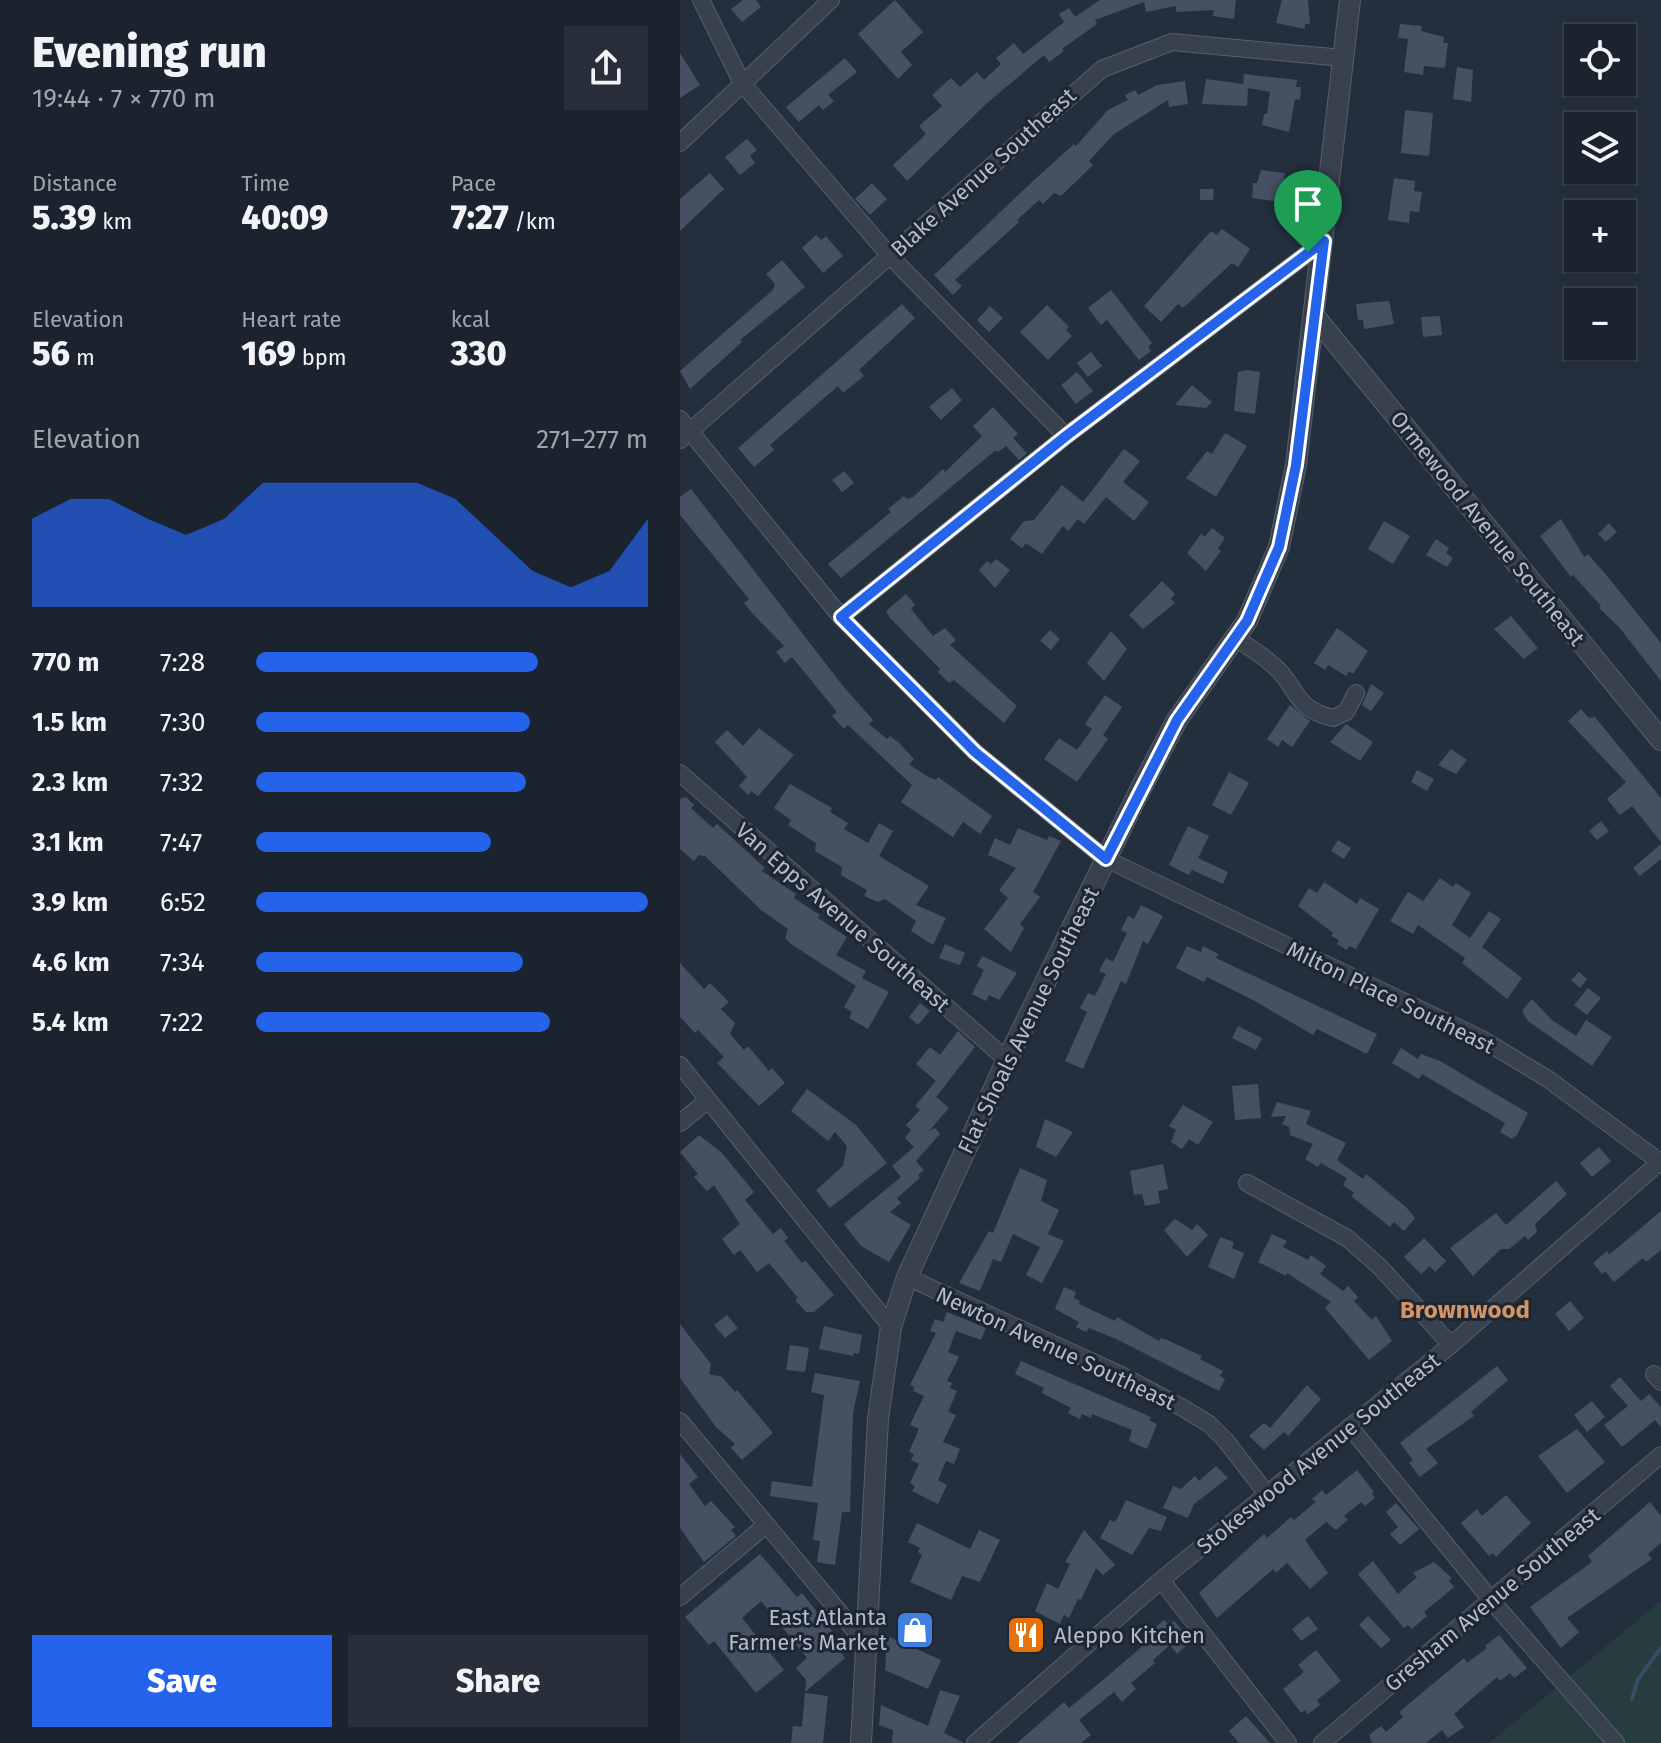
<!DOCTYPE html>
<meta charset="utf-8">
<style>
:root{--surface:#1b232e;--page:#282f3a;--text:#f1f3f6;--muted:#a0a4aa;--line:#39404a;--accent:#2563eb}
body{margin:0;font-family:"Fira Sans",sans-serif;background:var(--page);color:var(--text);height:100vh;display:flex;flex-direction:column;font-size:30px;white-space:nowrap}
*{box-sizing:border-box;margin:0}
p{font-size:26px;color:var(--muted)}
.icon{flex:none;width:44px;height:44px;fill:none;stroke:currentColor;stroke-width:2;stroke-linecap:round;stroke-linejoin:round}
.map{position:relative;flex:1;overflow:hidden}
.panel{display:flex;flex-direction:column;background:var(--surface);width:680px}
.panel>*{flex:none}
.tools{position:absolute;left:884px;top:24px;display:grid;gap:16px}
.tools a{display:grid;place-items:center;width:72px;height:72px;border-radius:0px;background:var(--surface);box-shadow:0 2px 6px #0004,0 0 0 2px var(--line);font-size:40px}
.pin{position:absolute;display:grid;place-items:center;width:68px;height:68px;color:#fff;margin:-82px -34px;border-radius:50% 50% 50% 0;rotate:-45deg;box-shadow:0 0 8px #0007}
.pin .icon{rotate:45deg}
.round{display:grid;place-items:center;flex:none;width:84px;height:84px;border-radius:0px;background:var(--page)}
.headline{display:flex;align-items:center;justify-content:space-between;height:136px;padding:0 32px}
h1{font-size:44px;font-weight:800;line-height:60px}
.figures{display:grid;grid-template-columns:repeat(3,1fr);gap:12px;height:136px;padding:8px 32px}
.figures div{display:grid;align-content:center}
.figures b{font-size:34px;font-weight:800}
.figures small{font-size:22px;font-weight:400}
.figures p{font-size:22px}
.chart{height:224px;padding:16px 32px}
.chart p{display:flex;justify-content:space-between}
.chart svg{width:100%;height:144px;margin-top:8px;fill:var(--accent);opacity:.7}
.primary-button{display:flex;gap:16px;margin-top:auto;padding:16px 32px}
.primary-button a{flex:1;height:92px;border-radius:0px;background:var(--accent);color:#fff;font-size:32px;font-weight:800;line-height:92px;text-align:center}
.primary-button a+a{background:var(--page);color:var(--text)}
ul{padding:0 32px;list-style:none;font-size:26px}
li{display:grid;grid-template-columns:128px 96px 1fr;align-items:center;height:60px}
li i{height:20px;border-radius:10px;background:var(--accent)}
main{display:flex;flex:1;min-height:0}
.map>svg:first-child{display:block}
.green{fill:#263c3f}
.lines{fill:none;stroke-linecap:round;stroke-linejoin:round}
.stream{stroke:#394c67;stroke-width:4}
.building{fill:#455162}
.minor-casing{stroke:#565f6c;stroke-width:18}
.tertiary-casing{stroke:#565f6c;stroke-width:22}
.minor{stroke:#38414e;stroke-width:16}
.tertiary{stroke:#38414e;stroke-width:20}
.route-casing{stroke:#fff;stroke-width:16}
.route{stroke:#2563eb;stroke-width:10}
.labels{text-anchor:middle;stroke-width:6;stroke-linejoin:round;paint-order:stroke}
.street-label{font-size:22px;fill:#b4bcc9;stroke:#1d2633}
.poi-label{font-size:22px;fill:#b4bcc9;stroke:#1d2633;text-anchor:end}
.neighbourhood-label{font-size:24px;font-weight:bold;fill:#d59563;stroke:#1d2633}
</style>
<main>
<section class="panel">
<div class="headline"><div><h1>Evening run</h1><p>19:44 · 7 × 770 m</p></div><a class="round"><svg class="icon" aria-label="share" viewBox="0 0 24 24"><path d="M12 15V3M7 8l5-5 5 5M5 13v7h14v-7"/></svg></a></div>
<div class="figures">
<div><p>Distance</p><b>5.39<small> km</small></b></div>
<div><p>Time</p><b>40:09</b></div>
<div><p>Pace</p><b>7:27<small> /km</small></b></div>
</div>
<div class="figures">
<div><p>Elevation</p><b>56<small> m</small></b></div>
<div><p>Heart rate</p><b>169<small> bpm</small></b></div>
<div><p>kcal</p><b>330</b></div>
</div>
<div class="chart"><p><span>Elevation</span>271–277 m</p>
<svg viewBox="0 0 160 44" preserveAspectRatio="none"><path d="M0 44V17L10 11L20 11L30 17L40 22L50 17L60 6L70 6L80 6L90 6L100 6L110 11L120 22L130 33L140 38L150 33L160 17V44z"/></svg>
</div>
<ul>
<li><b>770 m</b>7:28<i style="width:72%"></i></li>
<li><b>1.5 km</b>7:30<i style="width:70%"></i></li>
<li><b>2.3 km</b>7:32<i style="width:69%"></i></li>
<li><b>3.1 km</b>7:47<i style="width:60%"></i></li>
<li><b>3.9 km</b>6:52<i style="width:100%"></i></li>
<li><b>4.6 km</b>7:34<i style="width:68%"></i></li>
<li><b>5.4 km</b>7:22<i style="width:75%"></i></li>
</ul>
<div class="primary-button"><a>Save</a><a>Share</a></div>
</section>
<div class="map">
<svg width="981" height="1743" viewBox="0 0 981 1743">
<rect width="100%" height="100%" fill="#242f3e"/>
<path class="green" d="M981 1601V1743H809Z"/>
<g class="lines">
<path class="stream" d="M952 1699 958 1679 981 1648"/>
</g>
<path class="building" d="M63 0H76L81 7 62 22 51 9Z
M215 0 243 32 221 52 232 65 218 79 178 34Z
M420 0H556L554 19 533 16 534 10 496 12V6L466 12 464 2 415 20 417 24 382 49 384 51 369 62 364 55 306 104 227 181 213 165 246 134 239 126 262 106 252 95 271 78 280 87 297 72 304 80 321 64 316 58 334 43 343 54 384 22 379 14 389 8 395 17Z
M602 0H628L630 24H625V29L596 23Z
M720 24 742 26 741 31 764 37 763 43H768L765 68 744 66 743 75 724 72 728 39 718 38Z
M0 53 20 85 0 98Z
M165 58 177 72 148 95 154 101 143 110 139 105 119 122 106 107Z
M777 67 793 70 791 102 773 99Z
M564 74 617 80 616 87H621L620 100 615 99 609 132 582 125 584 114H587L590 92 568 88 567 106 522 104 526 79 563 84Z
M505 81 508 104 489 107 488 100 434 134 409 161 413 165 381 196 374 193 363 204 359 200 337 220 339 222 275 280 282 286 273 295 254 275 353 181 394 144 396 146 428 110 448 100 445 95 455 90 458 95 477 85Z
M725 110 753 113 749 156 721 153Z
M67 139 77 150 70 156 75 163 60 175 45 157Z
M581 170 605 173 601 202 572 198 573 183H577Z
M30 173 44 189 0 231V199Z
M714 178 735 181 734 191 742 192 739 212 730 211 729 223 708 220Z
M192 183 207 199 190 215 175 199Z
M520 189H534L533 200H520Z
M542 229 570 249 558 267 552 263 503 308 498 304 481 322 464 306 531 231 537 235Z
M136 235 141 240 146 236 163 256 143 273 122 248Z
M102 260 125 287 60 340 62 342 10 389 0 371 93 290 95 284 86 274Z
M431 290 472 343 468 347 471 351 459 360 427 320 421 325 408 308Z
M709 301 714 324 684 329 683 320H678L676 304Z
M222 304 235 318 179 370 184 376 163 393 158 386 90 445 94 450 74 467 58 448Z
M367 305 389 327 386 330 392 336 368 360 340 332Z
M310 306 323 318 309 332 297 320Z
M760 316 762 335 743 337 741 317Z
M411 352 422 366 408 377 397 363Z
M567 370 580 372 575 414 554 411 558 372Z
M397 372 413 391 396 404 381 385Z
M512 385 532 402 526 408 495 405Z
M272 388 282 400 261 420 249 407Z
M313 407 338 434 333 438 347 453 339 460 326 446 318 452 316 450 161 578 148 564 211 512 208 509 224 496 227 499 233 497 263 469 265 472 302 436 293 426Z
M545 433 567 446 536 497 506 478 527 451 532 454Z
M444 449 460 461 443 482 469 502 454 521 426 497 404 524 398 519 388 531 383 526 362 554 346 543 342 548 330 539 344 521 354 520 382 485 403 502Z
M164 471 174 483 162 492 152 480Z
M11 489 163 686 193 720 189 724 207 739 210 736 219 743 234 759 229 764 248 777 256 780 258 777 312 816 300 834 283 822 273 837 221 802 232 785 168 725 164 729 152 716 157 712 112 657 105 663 96 652 104 646 72 613 64 603 69 599 0 515V497Z
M881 519 904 557 908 554 928 577 981 643V681L939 627 919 608 921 606 893 575 891 577 860 536Z
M704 521 730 536 713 564 688 549Z
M929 523 937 532 926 542 918 534Z
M532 528 545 538 538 548 541 551 526 571 507 553 521 534 525 537Z
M756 539 769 548 766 553 773 558 767 567 746 555Z
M316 559 330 570 315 588 299 570 307 561 311 564Z
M482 581 495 594 491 599 495 603 463 629 449 615Z
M226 594 235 605 231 609 253 636 265 628 276 640 270 645 337 706 324 723 274 680 269 683 258 672 260 669 210 618 206 611Z
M831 616 858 648 844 659 814 629Z
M657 628 688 651 673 674 669 671 666 676 648 665 645 670 634 663Z
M370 630 380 639 371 650 360 641Z
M431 631 447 649 424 681 407 663Z
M691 684 704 693 691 711 682 705Z
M425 695 442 707 423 735 428 739 397 782 364 759 379 738 397 750 412 729 405 724Z
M610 705 630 721 612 747 602 740 598 747 587 739Z
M901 709 909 718 915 717 981 798V842L952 806 940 815 927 799 946 782 888 721Z
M666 724 693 742 680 761 650 742Z
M79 728 114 755 78 796 71 791 68 795 59 786 67 777 35 742 47 730 63 746Z
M771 749 787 760 776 774 758 765Z
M737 770 754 779 747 791 731 782Z
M549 772 569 783 551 815 532 805Z
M110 784 152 808 150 812 168 823 164 829 188 843 199 823 213 831 199 856 249 886 236 905 266 918 253 945 231 931 236 921 205 899 198 902 184 896 187 890 161 875 162 867 135 851 136 843 108 825 111 820 94 808Z
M6 797 14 805 11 808 33 828 37 824 85 868 82 871 116 894 114 898 140 915 138 918 167 937 156 955 186 971 182 978 209 992 188 1029 169 1018 172 1012 164 1007 176 986 111 944 105 938 108 929 81 910 25 856 19 855 14 861 0 849V799Z
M921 821 929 831 917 840 909 831Z
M508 826 529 836 518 858 548 872 543 884 512 870 509 875 489 865Z
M338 828 367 840 369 836 381 841 353 892 360 897 340 924 344 928 331 952 304 929 328 898 319 890 336 868 308 855 315 838 330 845Z
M658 840 671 848 664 859 651 851Z
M981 844V859L960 876 953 868Z
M760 878 773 887 776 883 791 893 772 925 790 938 809 911 821 919 802 947 842 978 827 999 782 963 785 958 738 925 733 934 710 921 728 892 743 901Z
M644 882 677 904 680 898 699 909 676 949 669 946 667 950 657 944 659 940 651 936 653 933 618 906 629 888 637 893Z
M461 905 483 916 468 944 463 941 446 984 441 981 403 1069 385 1061 407 1012 400 1008 408 993 415 996 426 974 419 971 426 958 433 962 447 933 441 930 448 916 454 919Z
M265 944 285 953 280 965 259 958Z
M507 946 521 952 523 946 538 954 536 958 697 1034 687 1054 637 1029 633 1035 573 1000 527 977 524 982 496 968Z
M302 956 337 973 319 1000 309 995 306 1001 292 994 304 970 297 966Z
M0 963 24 989 30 983 49 1002 41 1009 55 1023 50 1034 64 1050 68 1046 89 1071 92 1068 105 1083 79 1106 37 1063 44 1057 18 1030 15 1033 0 1017Z
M899 972 907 979 900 988 891 980Z
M908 988 921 998 907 1015 894 1005Z
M852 999 872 1020 896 1036 906 1020 932 1037 912 1066 848 1021 842 1011Z
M240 1003 250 1011 238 1025 229 1017Z
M558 1026 582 1038 576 1050 552 1038Z
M278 1031 295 1047 256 1097 269 1108 249 1131 255 1128 260 1134 236 1161 244 1170 238 1175 240 1178 217 1198 221 1203 210 1212 231 1225 209 1262 181 1246 164 1224 221 1177 212 1166 234 1147 225 1138 231 1130 226 1125 240 1110 235 1106 256 1081 236 1064 250 1047 260 1055Z
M721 1048 738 1059 741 1054 760 1061 848 1113 837 1135 832 1139 820 1132 825 1123 742 1074 739 1079 712 1063Z
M578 1084 581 1118 555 1120 552 1086Z
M127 1089 176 1125 207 1163 150 1208 136 1190 163 1166 167 1146 155 1132 148 1141 111 1111Z
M597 1102 631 1111 626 1124 666 1143 657 1160 683 1179 686 1174 726 1207 735 1218 724 1231 714 1222 710 1227 671 1196 674 1193 663 1185 667 1178 641 1163 638 1167 625 1159 633 1144 610 1135 609 1127 602 1124 606 1116 591 1117Z
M503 1105 533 1122 518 1145 509 1139 502 1149 491 1142 496 1130 489 1126Z
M365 1119 393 1132 376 1157 356 1147Z
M19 1135 42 1153 74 1192 65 1200 93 1234 101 1228 108 1238 104 1241 114 1253 122 1263 125 1260 154 1295 134 1312H126L115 1300 118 1298 89 1263 77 1272 60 1250 54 1255 42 1239 60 1224 34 1185 27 1191 14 1177 18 1174 0 1152Z
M919 1147 931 1161 912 1177 900 1163Z
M483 1164 488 1189 478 1191 480 1203 465 1206 462 1194 454 1195 450 1171Z
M340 1168 367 1180 361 1201 379 1210 368 1234 384 1241 362 1283 346 1275 360 1247 333 1234 321 1262 313 1259 300 1291 279 1283 309 1231 313 1233Z
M876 1181 887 1194 855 1224 857 1232 848 1240 845 1236 829 1249H821L793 1276 770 1248 816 1213 826 1225Z
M981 1211V1250L966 1262 963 1258 934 1282 925 1271 922 1274 913 1263 927 1251 929 1255Z
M495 1219 512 1230 517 1224 528 1235 507 1257 484 1230Z
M592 1234 607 1241 603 1247 628 1260 631 1255 646 1266 640 1274 663 1291 668 1286 678 1297 674 1301 692 1320 696 1316 712 1341 689 1360 645 1308 651 1302 607 1273 606 1276 578 1262Z
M540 1237 554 1242 552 1248 564 1253 554 1279 528 1267Z
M744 1238 766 1261 755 1272 750 1266 741 1274 724 1257Z
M384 1287 396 1292 394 1298 400 1301 399 1304 435 1321 437 1317 479 1341 481 1338 487 1340 522 1356 520 1359 543 1371 540 1376 545 1379 539 1391 436 1339 409 1328 406 1332 396 1327 399 1322 375 1309Z
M890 1301 904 1318 889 1331 875 1314Z
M267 1312 306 1328 301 1340 276 1331 268 1352 279 1357 267 1381 272 1383 270 1388 277 1391 268 1412 276 1415 263 1442 280 1449 274 1464 266 1461 258 1480 267 1485 258 1504 232 1491 235 1486 230 1483 239 1464 231 1460 234 1454 229 1452 239 1429 230 1425 244 1396 233 1391 234 1387 230 1385 256 1333 250 1331 255 1319 263 1322Z
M47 1315 58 1328 45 1338 34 1325Z
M0 1324 31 1364 29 1374 42 1377 55 1392 57 1390 93 1433 62 1460 51 1448 55 1444 36 1427 0 1378Z
M144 1326 182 1335 179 1354 174 1353 173 1356 139 1349Z
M110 1345 129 1348 125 1372 106 1370Z
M341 1361 471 1417 469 1420 477 1424 467 1449 449 1441 452 1430 412 1414 411 1418 402 1414 400 1419 388 1413 391 1408 362 1393 364 1388 335 1374Z
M817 1366 828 1380 791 1412 794 1416 746 1449 758 1463 740 1477 729 1463 733 1460 720 1443Z
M135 1373 180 1381 173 1413 170 1512H162L155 1565 137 1562 140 1541 133 1540 138 1503 90 1496 92 1481 132 1487 144 1395 131 1392Z
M940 1377 961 1401 969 1394 981 1407V1427L975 1420 942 1447 924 1425 948 1406 930 1386Z
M627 1385 641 1399 608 1436 604 1432 584 1450 569 1436 584 1423 590 1428Z
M912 1401 925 1417 907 1432 894 1415Z
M897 1429 925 1462 887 1493 858 1456Z
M0 1454 18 1477 9 1484 25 1506 31 1501 55 1527 51 1530 56 1536 24 1562 0 1528Z
M536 1466 548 1478 514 1504 508 1518 483 1508 493 1486 501 1489 515 1476 519 1481Z
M677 1470 694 1492 692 1494 695 1498 685 1506 681 1502 664 1516 668 1520 656 1530 646 1522 625 1540 648 1573 630 1589 607 1563 596 1573 593 1569 537 1618 519 1593 584 1534 587 1538 611 1517 614 1520 636 1502 632 1499 642 1490 646 1495Z
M826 1495 851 1523 816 1557 813 1553 809 1556 781 1523 797 1509 802 1516Z
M446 1500 487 1517 481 1531 469 1528 452 1555 420 1538 430 1520 434 1522 437 1519Z
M970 1502 981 1516V1543L968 1554 972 1559 887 1618 899 1632 881 1648 850 1607 912 1562 908 1556Z
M716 1503 739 1529 720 1545 710 1534 718 1527 706 1512Z
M237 1523 290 1549 299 1530 320 1540 300 1582 282 1576 271 1600 230 1582 242 1555 238 1552 240 1548 228 1542Z
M404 1530 435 1565 423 1575 416 1568 401 1600 398 1599 389 1618 384 1615 380 1624 355 1611 367 1583 378 1589 390 1564 385 1562Z
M80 1554 117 1597 122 1593 152 1631 147 1636 165 1658 125 1692 126 1680 116 1668 127 1658 81 1601 62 1618 104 1670 76 1693 34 1641 29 1645 5 1617Z
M693 1561 718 1594 737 1577 733 1573 754 1562 772 1578 769 1581 774 1587 744 1612 747 1616 732 1629 728 1625 724 1628 678 1574Z
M628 1616 638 1629 621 1641 612 1629Z
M688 1616 711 1640 701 1648 679 1625Z
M484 1620 489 1625 494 1621 511 1641 497 1654 490 1645 473 1660 475 1663 451 1683 456 1689 442 1702 434 1692 399 1720 411 1735 401 1743H337L384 1702 389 1708 423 1680 479 1632 475 1628Z
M819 1635 847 1668 834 1678 830 1673 820 1681 817 1677 774 1714 784 1727 768 1738 762 1730 746 1743H692L689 1735 701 1726 706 1732 723 1717 719 1712 784 1658 787 1663 807 1648 805 1646Z
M207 1636 261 1660 248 1689 205 1670Z
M636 1650 661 1681 637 1700 640 1705 628 1714 625 1710 621 1713 603 1689 624 1672 618 1665Z
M260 1690 280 1696 264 1733 284 1743H212L213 1730 199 1725 201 1705 248 1726Z
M125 1693 148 1696 143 1743H111L113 1726 122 1727Z
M566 1716 590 1743H559L549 1731Z"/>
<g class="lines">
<g class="minor-casing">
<path id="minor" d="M21 0 62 83 209 255 386 436
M0 143 151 0
M0 419 161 617 295 752 426 859 800 1038 868 1079 980 1162
M0 440 422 69 492 42 663 58
M161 617 386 436 644 241
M555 637C569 648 591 660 602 674 621 698 619 709 653 718L666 712 676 693
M0 773 327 1060
M0 1065 211 1327
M0 1123 28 1100
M567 1183 667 1238 700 1267 771 1345
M227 1277 441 1375 503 1408 529 1424 546 1441 587 1494
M974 1374 981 1382
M0 1421 186 1644
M670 1427 811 1600 936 1743
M481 1580 608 1743
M0 1597 86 1525
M295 1743 481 1580 771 1345 981 1161
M642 1743 981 1455"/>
</g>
<g class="tertiary-casing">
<path id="tertiary" d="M635 317 981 740
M181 1743 198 1419 211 1327 227 1277 327 1060 460 790 497 720 567 621 599 547 616 465 670 0"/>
</g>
<use href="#minor" class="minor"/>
<use href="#tertiary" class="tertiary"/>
</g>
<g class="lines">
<g class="route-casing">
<path id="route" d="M644 241 616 465 599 547 567 621 497 720 426 859 295 752 161 617 386 436Z"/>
</g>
<use href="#route" class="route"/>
</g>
<defs>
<g id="shop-square" transform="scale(2)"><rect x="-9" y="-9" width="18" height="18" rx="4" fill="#3f7fe0" stroke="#1d2633"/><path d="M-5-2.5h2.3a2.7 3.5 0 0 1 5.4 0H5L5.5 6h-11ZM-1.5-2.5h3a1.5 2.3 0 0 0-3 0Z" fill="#fff"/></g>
<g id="restaurant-square" transform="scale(2)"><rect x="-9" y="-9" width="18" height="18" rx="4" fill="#e8710a" stroke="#1d2633"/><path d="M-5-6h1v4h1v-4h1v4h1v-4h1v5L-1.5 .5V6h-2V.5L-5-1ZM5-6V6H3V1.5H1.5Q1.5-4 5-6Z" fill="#fff"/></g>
</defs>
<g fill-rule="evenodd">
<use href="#shop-square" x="235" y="1630"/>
<use href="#restaurant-square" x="346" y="1635"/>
</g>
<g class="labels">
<g class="street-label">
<text transform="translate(303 172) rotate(-42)" y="8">Blake Avenue Southeast</text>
<text transform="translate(808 528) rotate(51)" y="8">Ormewood Avenue Southeast</text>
<text transform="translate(163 917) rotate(41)" y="8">Van Epps Avenue Southeast</text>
<text transform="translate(711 997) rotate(26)" y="8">Milton Place Southeast</text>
<text transform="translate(348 1020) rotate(-64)" y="8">Flat Shoals Avenue Southeast</text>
<text transform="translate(376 1348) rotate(25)" y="8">Newton Avenue Southeast</text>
<text transform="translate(638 1453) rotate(-39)" y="8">Stokeswood Avenue Southeast</text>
<text transform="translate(812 1599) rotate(-40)" y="8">Gresham Avenue Southeast</text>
</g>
<g class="poi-label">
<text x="207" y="1625">East Atlanta<tspan x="207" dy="25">Farmer's Market</tspan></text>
<text x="374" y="1643" text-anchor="start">Aleppo Kitchen</text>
</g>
<g class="neighbourhood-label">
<text x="785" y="1318">Brownwood</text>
</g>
</g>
</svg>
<div class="tools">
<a><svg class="icon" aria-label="locate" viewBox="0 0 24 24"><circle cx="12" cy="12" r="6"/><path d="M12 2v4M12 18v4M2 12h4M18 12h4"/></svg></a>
<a><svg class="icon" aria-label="layers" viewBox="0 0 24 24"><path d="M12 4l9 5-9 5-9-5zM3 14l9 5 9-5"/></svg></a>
<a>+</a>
<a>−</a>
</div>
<div class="pin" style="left:628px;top:252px;background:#1e9e55"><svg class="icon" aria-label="arrive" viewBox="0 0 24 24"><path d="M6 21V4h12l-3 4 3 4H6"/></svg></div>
</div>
</main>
